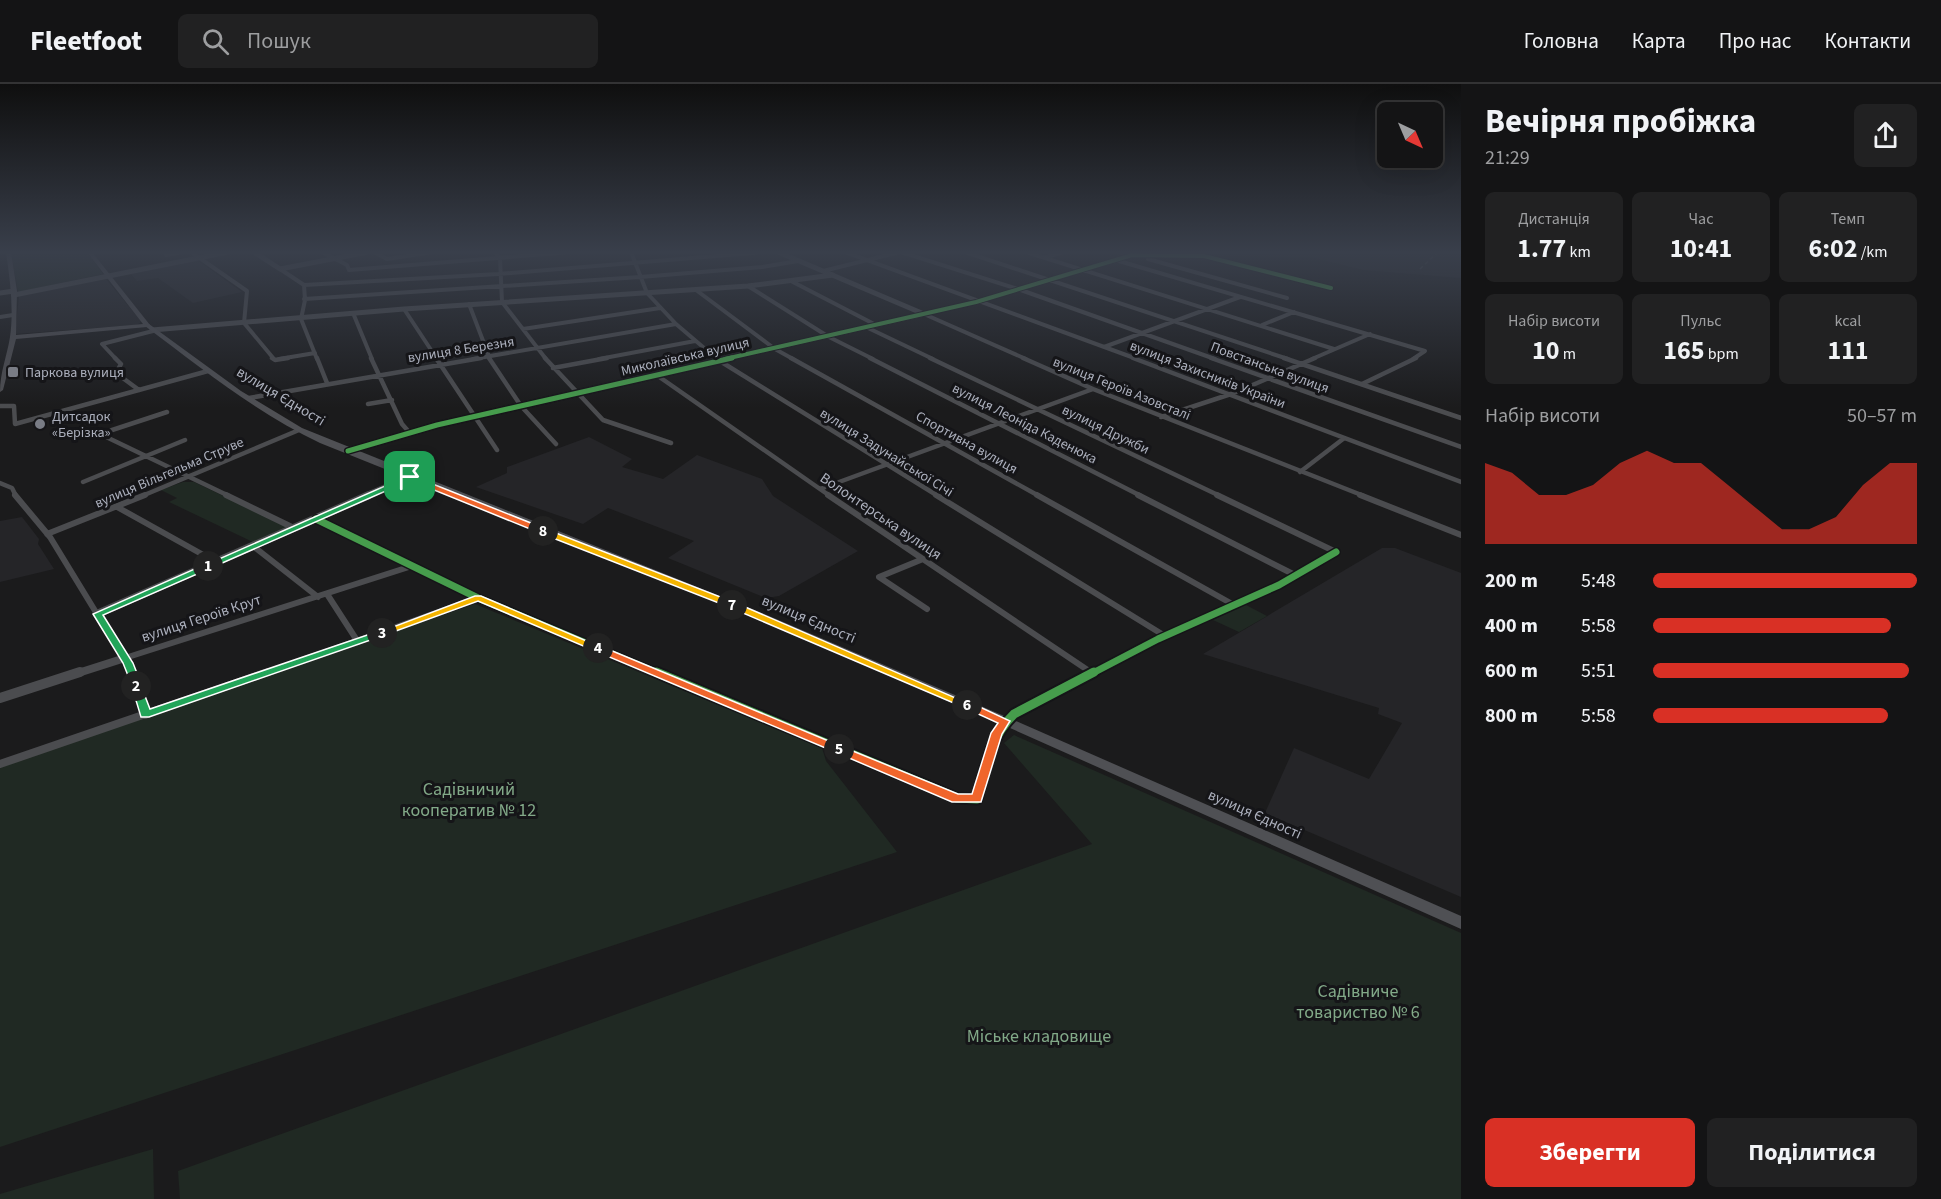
<!DOCTYPE html>
<html lang="uk">
<meta charset="utf-8">
<style>
:root{--surface:#141415;--page:#212122;--text:#f1f3f6;--muted:#9d9ea0;--line:#333334;--accent:#d93025}
body{margin:0;font-family:"Source Sans 3",sans-serif;background:var(--page);color:var(--text);height:100vh;display:flex;flex-direction:column;font-size:22px;white-space:nowrap}
*{box-sizing:border-box;margin:0}
p{font-size:20px;color:var(--muted)}
.icon{flex:none;width:33px;height:33px;fill:none;stroke:currentColor;stroke-width:2;stroke-linecap:round;stroke-linejoin:round}
.map{position:relative;flex:1;overflow:hidden}
.sheet{display:flex;flex-direction:column;background:var(--surface);width:480px}
.sheet>*{flex:none}
.needle{width:39px;rotate:136deg}
.controls{position:absolute;left:1377px;top:18px;display:grid;gap:12px}
.controls a{display:grid;place-items:center;width:66px;height:66px;border-radius:9px;background:var(--surface);box-shadow:0 6px 24px #0002,0 0 0 2px var(--line);font-size:30px}
.pin{position:absolute;display:grid;place-items:center;width:51px;height:51px;color:#fff;margin:-26px;border-radius:12px;box-shadow:0 3px 9px #0006}
.km{position:absolute;width:30px;height:30px;margin:-15px;border-radius:50%;background:#222;color:#fff;font-size:16px;line-height:30px;text-align:center}
.round{display:grid;place-items:center;flex:none;width:63px;height:63px;border-radius:9px;background:var(--page)}
.overview{display:flex;align-items:center;justify-content:space-between;height:102px;padding:0 24px}
h1{font-size:33px;font-weight:700;line-height:45px}
.figures{display:grid;grid-template-columns:repeat(3,1fr);gap:9px;height:102px;padding:6px 24px}
.figures div{display:grid;align-content:center;border-radius:9px;background:var(--page);text-align:center}
.figures b{font-size:26px;font-weight:700}
.figures small{font-size:16px;font-weight:400}
.figures p{font-size:16px}
.chart{height:168px;padding:12px 24px}
.chart p{display:flex;justify-content:space-between}
.chart svg{width:100%;height:108px;margin-top:6px;fill:var(--accent);opacity:.7}
.primary-button{display:flex;gap:12px;margin-top:auto;padding:12px 24px}
.primary-button a{flex:1;height:69px;border-radius:9px;background:var(--accent);color:#fff;font-size:24px;font-weight:700;line-height:69px;text-align:center}
.primary-button a+a{background:var(--page);color:var(--text)}
ul{padding:0 24px;list-style:none;font-size:20px}
li{display:grid;grid-template-columns:96px 72px 1fr;align-items:center;height:45px}
li i{height:15px;border-radius:8px;background:var(--accent)}
header{display:flex;align-items:center;gap:36px;box-sizing:border-box;height:84px;padding:0 30px;background:var(--surface);border-bottom:2px solid var(--line)}
header strong{font-size:28px}
nav{display:flex;gap:33px;margin-inline-start:auto;font-size:21px}
.search{width:420px;height:54px;background:var(--page);display:flex;align-items:center;gap:15px;box-sizing:border-box;padding:0 21px;border-radius:9px;color:var(--muted);font-size:22px}
main{display:flex;flex:1;min-height:0}
.map>svg:first-child{display:block}
.built{fill:#252528}
.green{fill:#202923}
.lines{fill:none;stroke-linecap:round;stroke-linejoin:round}
.minor-far3{stroke:#4b4c4f;stroke-width:4}
.minor-far2{stroke:#4b4c4f;stroke-width:4.5}
.minor-far1{stroke:#4b4c4f;stroke-width:6}
.minor{stroke:#4b4c4f;stroke-width:8}
.tertiary-far3{stroke:#4b4c4f;stroke-width:5}
.tertiary-far2{stroke:#4b4c4f;stroke-width:7}
.tertiary-far1{stroke:#4b4c4f;stroke-width:8}
.tertiary{stroke:#4b4c4f;stroke-width:10}
.secondary{fill:#4f5054;fill-rule:evenodd}
.primary{fill:#4e4e52;fill-rule:evenodd}
.rail{stroke:#505154;stroke-width:1.5;stroke-dasharray:4 3;stroke-linecap:butt}
.cycleway-far3-casing{stroke:#151518;stroke-width:6}
.cycleway-far2-casing{stroke:#151518;stroke-width:8}
.cycleway-far1-casing{stroke:#151518;stroke-width:10}
.cycleway-casing{stroke:#151518;stroke-width:13}
.cycleway-far3{stroke:#469c4c;stroke-width:4}
.cycleway-far2{stroke:#469c4c;stroke-width:5}
.cycleway-far1{stroke:#469c4c;stroke-width:7}
.cycleway{stroke:#469c4c;stroke-width:9}
.split-1{fill:#22a559;stroke:#fff;stroke-width:1.5}
.split-2{fill:#22a559;stroke:#fff;stroke-width:1.5}
.split-3{fill:#22a559;stroke:#fff;stroke-width:1.5}
.split-4{fill:#f5b400;stroke:#fff;stroke-width:1.5}
.split-5{fill:#f0652b;stroke:#fff;stroke-width:1.5}
.split-6{fill:#f0652b;stroke:#fff;stroke-width:1.5}
.split-7{fill:#f5b400;stroke:#fff;stroke-width:1.5}
.split-8{fill:#f5b400;stroke:#fff;stroke-width:1.5}
.split-9{fill:#f0652b;stroke:#fff;stroke-width:1.5}
.poi-dot{fill:#797c85;stroke:#151518;stroke-width:2}
.labels{text-anchor:middle;stroke-width:6;stroke-linejoin:round;paint-order:stroke}
.far-street-label{font-size:14px;fill:#acb0bd;stroke:#151518}
.far-poi-label{font-size:14px;fill:#acb0bd;stroke:#151518;text-anchor:start}
.street-label{font-size:15px;fill:#acb0bd;stroke:#151518}
.near-park-label{font-size:18px;fill:#82a988;stroke:#151518}
</style>
<header>
<strong>Fleetfoot</strong>
<div class="search"><svg class="icon" aria-label="search" viewBox="0 0 24 24"><circle cx="10" cy="10" r="6"/><path d="M15 15l6 6"/></svg>Пошук</div>
<nav><a>Головна</a><a>Карта</a><a>Про нас</a><a>Контакти</a></nav>
</header>
<main>
<div class="map">
<svg width="1461" height="1115" viewBox="0 0 1461 1115">
<rect width="100%" height="100%" fill="#1b1b1c"/>
<path class="built" d="M1129 168H1461V194L1363 186 1311 173 1139 171Z
M197 176 242 208 193 219 158 194 137 197 131 190Z
M106 195 141 237 140 239 136 241 15 250 19 212Z
M589 353 632 375 622 383 663 395 697 371 762 395 773 412 858 467 779 512 766 514 668 474 694 457 608 424 583 440 476 403 507 389V383Z
M22 433 39 455 38 460 54 485 0 498V437Z
M1382 464H1395L1461 489V813L1265 729 1294 664 1369 695 1402 639 1378 630 1379 624 1203 570Z"/>
<path class="green" d="M11 168H87L103 190 18 208Z
M183 398H194L289 443 255 459 169 418 177 414 161 406Z
M475 520 822 664 826 677 897 768 0 1063V682Z
M1246 521 1267 532 1239 548 1213 536Z
M1014 651 1461 849V1115H180L178 1087 1092 760 1004 659Z
M153 1065 154 1115H0V1110Z"/>
<g class="lines">
<path class="minor-far3" d="M191 168 247 207 244 239 274 275
M322 168 347 181 349 186
M374 168 387 175 433 168
M495 168 500 174 502 218 546 275
M631 168 647 209 676 240 717 275
M845 168 1137 275
M901 168 1018 205 1215 275
M965 168 1288 275
M1026 168 1334 265
M1118 168 1131 171
M166 171 183 168
M1046 173 1064 168
M1148 175 1287 214
M1119 177 1425 267 1413 275
M280 185 304 201 305 216 301 235 317 275
M349 186 571 168
M823 187 900 168
M791 197 876 241
M304 201 498 190 765 168
M748 202 829 253 873 275
M696 206 775 265 793 275
M304 215 640 193 762 183 798 177
M469 220 490 275
M404 225 437 275
M353 229 372 275
M924 230 1026 275
M924 230 987 215 1132 171 1204 172 1331 204
M0 233 13 231
M1262 241 1294 228
M866 243 933 275
M523 245 660 224
M1104 263 1240 213
M116 275 102 260 153 247
M279 275 315 269
M473 275 676 240
M599 275 695 257
M1312 275 1370 250"/>
<path class="minor-far2" d="M115 274 121 280 116 289 139 306
M272 274 275 276 288 274
M317 274 327 299
M371 274 402 340 409 348
M436 274 497 366
M489 274 521 322 556 360
M545 274 603 336 671 359
M715 274 938 412
M791 274 1039 412
M870 274 1141 412
M930 274 1220 412
M1023 274 1093 305 1364 412
M1133 274 1461 398
M1211 274 1461 363
M1284 274 1461 334
M553 284 607 274
M658 292 830 412
M1362 300 1416 274
M249 314 481 274
M368 320 392 316
M0 322H14L15 340 208 287
M167 328 100 350 229 412
M1161 333 1234 309 1315 274
M1300 388 1343 355
M83 398 185 356
M0 399 12 404 16 412
M820 405 1093 305
M142 412 299 346"/>
<path class="minor-far1" d="M15 411 50 453 97 530
M226 411 294 444
M828 411 1092 589
M936 411 1165 552
M1037 411 1234 521
M1138 411 1295 491
M1217 411 1336 468
M1360 411 1461 451
M117 423 216 478
M316 435 478 514 660 590
M47 450 145 411
M253 462 318 513
M923 475 879 493 927 525
M327 510 358 558
M131 590 125 574 412 482
M263 590 478 514
M1091 590 1158 555 1279 501 1336 468"/>
<path class="minor" d="M131 588 145 625V631
M656 588 957 714 977 715C985 684 990 653 1014 630L1094 588
M0 680 268 588"/>
<path class="tertiary-far3" d="M254 168 280 185 368 168
M778 168 924 230
M0 209 14 207
M14 211 228 168
M152 246 404 225 748 202 833 191
M725 275 924 230"/>
<path class="tertiary-far2" d="M348 367 437 341 732 274
M366 412 410 393"/>
<path class="tertiary-far1" d="M75 590 125 574 97 530 369 411"/>
<path class="tertiary" d="M0 614 80 588"/>
<path class="secondary" d="M145 240H149L241 307 302 344 757 527 1009 634 1461 832V845L1001 640 749 531 320 359C257 329 201 284 145 242Z"/>
<path class="primary" d="M6 168H11L17 207 16 251 143 240 87 168H92L150 241 147 243 16 255 3 306 0 308C0 288 7 272 10 253 14 225 10 196 6 168Z"/>
<path class="rail" d="M1420 185 1438 168"/>
<g class="cycleway-far3-casing">
<path id="cycleway-far3" d="M725 275 976 218 1132 171 1204 172 1331 204"/>
</g>
<g class="cycleway-far2-casing">
<path id="cycleway-far2" d="M348 367 437 341 732 274"/>
</g>
<g class="cycleway-far1-casing">
<path id="cycleway-far1" d="M316 435 478 514 660 590
M1091 590 1158 555 1279 501 1336 468"/>
</g>
<g class="cycleway-casing">
<path id="cycleway" d="M656 588 957 714 977 715C985 684 990 653 1014 630L1094 588"/>
</g>
<use href="#cycleway-far3" class="cycleway-far3"/>
<use href="#cycleway-far2" class="cycleway-far2"/>
<use href="#cycleway-far1" class="cycleway-far1"/>
<use href="#cycleway" class="cycleway"/>
</g>
<linearGradient id="sky" x2="0" y2="1"><stop stop-color="#0f0f0f"/><stop offset="0.52" stop-color="#393f4b"/><stop offset="1" stop-color="#393f4b" stop-opacity="0"/></linearGradient>
<rect width="1461" height="324" fill="url(#sky)"/>
<path class="split-1" d="M410 391 413 392V395L211 484 203 482Z"/>
<path class="split-2" d="M208 479 212 482 211 484 103 531 133 579 142 602 136 605 133 604 123 579 93 530Z"/>
<path class="split-3" d="M382 546 385 547V551L149 633H141C138 623 135 612 131 602L133 599H140L150 625Z"/>
<path class="split-4" d="M475 512H481L603 564 595 567 478 517 385 551 377 549Z"/>
<path class="split-5" d="M598 561 843 663 845 665 839 669 835 668 595 567 593 564Z"/>
<path class="split-6" d="M967 617 1010 637 1002 650 981 718H952L835 668 834 665 839 661 843 663 958 710H972L991 649 998 639 963 623V618Z"/>
<path class="split-7" d="M729 519H736L972 621 971 623H963L729 523Z"/>
<path class="split-8" d="M543 444 736 519 737 521 729 523 540 449V445Z"/>
<path class="split-9" d="M410 391 546 445 548 447 540 449 407 395V392Z"/>
<g class="poi-dot">
<rect x="7" y="282" width="12" height="12" rx="3"/>
<circle cx="40" cy="340" r="6"/>
</g>
<g class="labels">
<g class="far-street-label">
<text transform="translate(461 265) rotate(-9)" y="5">вулиця 8 Березня</text>
<text transform="translate(685 272) rotate(-13)" y="5">Миколаївська вулиця</text>
<text transform="translate(1270 283) rotate(20)" y="5">Повстанська вулиця</text>
<text transform="translate(1208 290) rotate(21)" y="5">вулиця Захисників України</text>
<text transform="translate(1122 304) rotate(22)" y="5">вулиця Героїв Азовсталі</text>
<text transform="translate(1025 339) rotate(27)" y="5">вулиця Леоніда Каденюка</text>
<text transform="translate(1106 345) rotate(26)" y="5">вулиця Дружби</text>
<text transform="translate(967 358) rotate(29)" y="5">Спортивна вулиця</text>
<text transform="translate(887 368) rotate(32)" y="5">вулиця Задунайської Січі</text>
<text transform="translate(169 388) rotate(-23)" y="5">вулиця Вільгельма Струве</text>
</g>
<g class="far-poi-label">
<text x="25" y="293">Паркова вулиця</text>
<text x="52" y="337">Дитсадок<tspan x="52" dy="16">«Берізка»</tspan></text>
</g>
<g class="street-label">
<text transform="translate(281 312) rotate(31)" y="5">вулиця Єдності</text>
<text transform="translate(881 432) rotate(34)" y="5">Волонтерська вулиця</text>
<text transform="translate(201 534) rotate(-18)" y="5">вулиця Героїв Крут</text>
<text transform="translate(809 535) rotate(23)" y="5">вулиця Єдності</text>
<text transform="translate(1255 730) rotate(24)" y="5">вулиця Єдності</text>
</g>
<g class="near-park-label">
<text x="469" y="711">Садівничий<tspan x="469" dy="21">кооператив № 12</tspan></text>
<text x="1358" y="913">Садівниче<tspan x="1358" dy="21">товариство № 6</tspan></text>
<text x="1039" y="958">Міське кладовище</text>
</g>
</g>
</svg>
<div class="controls">
<a><svg class="needle" viewBox="-14 -14 28 28"><path d="M0-13l5 13h-10z" fill="#e53935"/><path d="M0 13l5-13h-10z" fill="#9d9ea0"/></svg></a>
</div>
<div class="pin" style="left:410px;top:393px;background:#1e9e55"><svg class="icon" aria-label="arrive" viewBox="0 0 24 24"><path d="M6 21V4h12l-3 4 3 4H6"/></svg></div>
<b class="km" style="left:208px;top:482px">1</b>
<b class="km" style="left:136px;top:602px">2</b>
<b class="km" style="left:382px;top:549px">3</b>
<b class="km" style="left:598px;top:564px">4</b>
<b class="km" style="left:839px;top:665px">5</b>
<b class="km" style="left:967px;top:621px">6</b>
<b class="km" style="left:732px;top:521px">7</b>
<b class="km" style="left:543px;top:447px">8</b>
</div>
<section class="sheet">
<div class="overview"><div><h1>Вечірня пробіжка</h1><p>21:29</p></div><a class="round"><svg class="icon" aria-label="share" viewBox="0 0 24 24"><path d="M12 15V3M7 8l5-5 5 5M5 13v7h14v-7"/></svg></a></div>
<div class="figures">
<div><p>Дистанція</p><b>1.77<small> km</small></b></div>
<div><p>Час</p><b>10:41</b></div>
<div><p>Темп</p><b>6:02<small> /km</small></b></div>
</div>
<div class="figures">
<div><p>Набір висоти</p><b>10<small> m</small></b></div>
<div><p>Пульс</p><b>165<small> bpm</small></b></div>
<div><p>kcal</p><b>111</b></div>
</div>
<div class="chart"><p><span>Набір висоти</span>50–57 m</p>
<svg viewBox="0 0 160 44" preserveAspectRatio="none"><path d="M0 44V11L10 15L20 24L30 24L40 20L50 11L60 6L70 11L80 11L90 20L100 29L110 38L120 38L130 33L140 20L150 11L160 11V44z"/></svg>
</div>
<ul>
<li><b>200 m</b>5:48<i style="width:100%"></i></li>
<li><b>400 m</b>5:58<i style="width:90%"></i></li>
<li><b>600 m</b>5:51<i style="width:97%"></i></li>
<li><b>800 m</b>5:58<i style="width:89%"></i></li>
</ul>
<div class="primary-button"><a>Зберегти</a><a>Поділитися</a></div>
</section>
</main>
